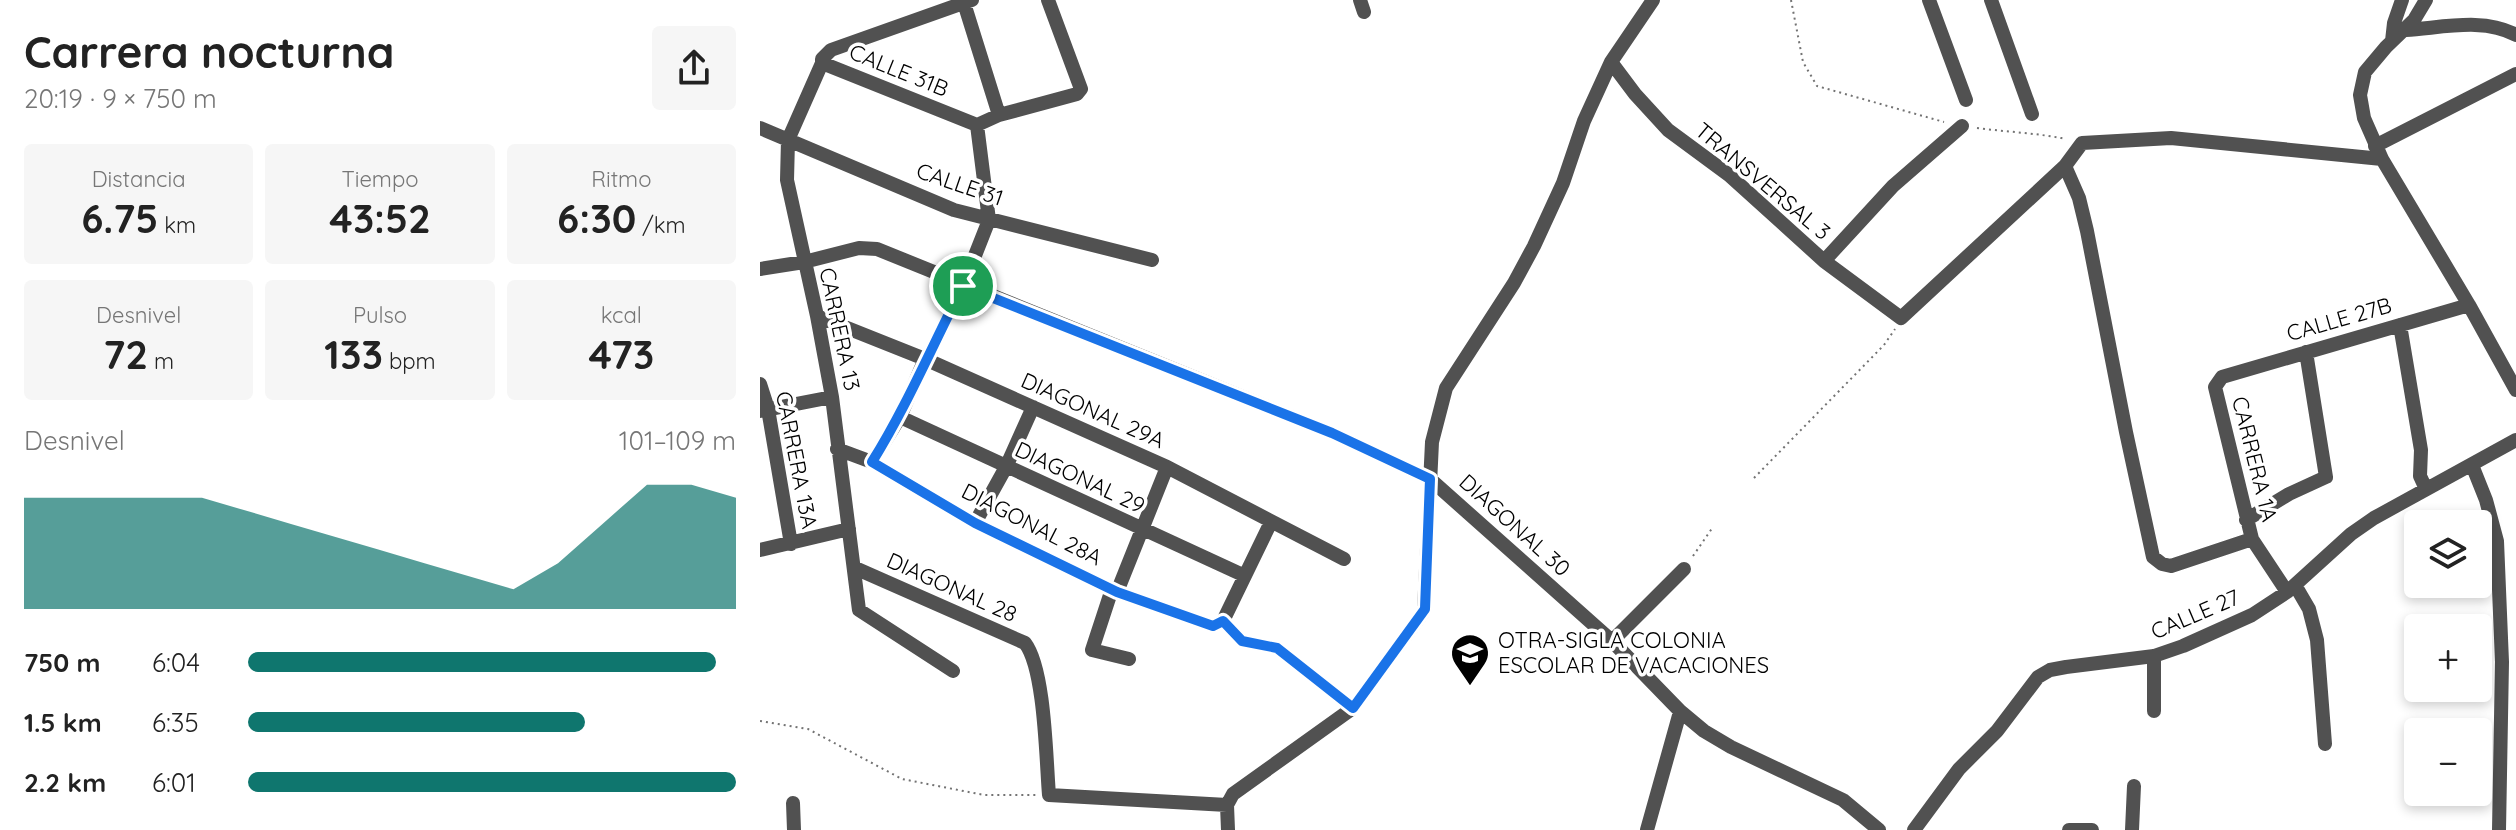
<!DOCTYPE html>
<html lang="es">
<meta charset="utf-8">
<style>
:root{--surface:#fff;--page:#f6f6f6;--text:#222;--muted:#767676;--accent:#0f766e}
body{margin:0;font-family:Quicksand,sans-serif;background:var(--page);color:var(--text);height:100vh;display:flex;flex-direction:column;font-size:30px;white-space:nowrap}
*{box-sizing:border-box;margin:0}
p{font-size:26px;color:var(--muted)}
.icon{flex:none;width:44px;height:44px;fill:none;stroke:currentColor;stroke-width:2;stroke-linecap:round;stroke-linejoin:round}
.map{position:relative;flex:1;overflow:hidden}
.panel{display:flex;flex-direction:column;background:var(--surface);width:760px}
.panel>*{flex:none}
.tools{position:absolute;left:1644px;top:510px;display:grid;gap:16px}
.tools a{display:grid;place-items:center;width:88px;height:88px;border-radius:8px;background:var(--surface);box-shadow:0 4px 12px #0003;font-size:40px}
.pin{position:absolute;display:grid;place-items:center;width:68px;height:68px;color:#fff;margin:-34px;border:4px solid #fff;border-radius:50%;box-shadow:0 2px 8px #0007}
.round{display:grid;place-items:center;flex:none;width:84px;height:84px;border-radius:8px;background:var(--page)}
.summary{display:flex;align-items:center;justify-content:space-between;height:136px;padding:0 24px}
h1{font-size:44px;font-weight:700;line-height:60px}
.figures{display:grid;grid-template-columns:repeat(3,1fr);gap:12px;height:136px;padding:8px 24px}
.figures div{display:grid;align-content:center;border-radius:8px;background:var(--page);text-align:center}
.figures b{font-size:40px;font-weight:700}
.figures small{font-size:22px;font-weight:400}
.figures p{font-size:22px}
.chart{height:224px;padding:16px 24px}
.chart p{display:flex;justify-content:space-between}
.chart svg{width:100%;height:144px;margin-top:8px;fill:var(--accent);opacity:.7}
ul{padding:0 24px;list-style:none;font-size:26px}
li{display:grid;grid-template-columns:128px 96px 1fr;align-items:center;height:60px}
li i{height:20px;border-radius:10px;background:var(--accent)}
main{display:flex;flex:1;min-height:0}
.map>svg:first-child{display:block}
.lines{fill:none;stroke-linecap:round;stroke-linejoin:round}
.path{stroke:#737373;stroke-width:2;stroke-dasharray:2 4;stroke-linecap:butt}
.minor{stroke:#515151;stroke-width:14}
.route-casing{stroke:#fff;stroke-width:16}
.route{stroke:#1a73e8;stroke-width:10}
.labels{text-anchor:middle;stroke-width:7;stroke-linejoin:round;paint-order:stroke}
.street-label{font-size:22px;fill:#000;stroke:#fff}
.poi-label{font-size:22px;fill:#000;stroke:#fff;text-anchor:start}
</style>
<main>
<section class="panel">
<div class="summary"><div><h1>Carrera nocturna</h1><p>20:19 · 9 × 750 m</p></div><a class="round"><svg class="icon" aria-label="share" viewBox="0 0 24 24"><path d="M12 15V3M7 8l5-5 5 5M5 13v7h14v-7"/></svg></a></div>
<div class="figures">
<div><p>Distancia</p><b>6.75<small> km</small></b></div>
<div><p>Tiempo</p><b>43:52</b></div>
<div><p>Ritmo</p><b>6:30<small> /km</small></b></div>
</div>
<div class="figures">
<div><p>Desnivel</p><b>72<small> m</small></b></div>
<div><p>Pulso</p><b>133<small> bpm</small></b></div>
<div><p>kcal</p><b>473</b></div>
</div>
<div class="chart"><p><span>Desnivel</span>101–109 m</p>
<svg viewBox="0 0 160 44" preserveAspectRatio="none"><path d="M0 44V10L10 10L20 10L30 10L40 10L50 14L60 18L70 22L80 26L90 30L100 34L110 38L120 30L130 18L140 6L150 6L160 10V44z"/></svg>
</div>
<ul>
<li><b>750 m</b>6:04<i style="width:96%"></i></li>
<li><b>1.5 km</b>6:35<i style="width:69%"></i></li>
<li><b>2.2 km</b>6:01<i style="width:100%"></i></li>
</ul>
</section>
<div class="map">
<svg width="1756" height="830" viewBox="0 0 1756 830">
<rect width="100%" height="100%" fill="#fff"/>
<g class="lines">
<path class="path" d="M1031 0 1043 62 1057 86 1184 122
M1217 128C1247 132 1277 133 1306 139
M171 347 196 299
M994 478 1124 345 1135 329
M933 556 953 527
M0 721 48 729 142 779 224 795H276"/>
<path class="minor" d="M212 0 71 50 62 59V63L217 125
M600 0 604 12
M1169 0 1206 100
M1231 0 1272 114
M1666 0 1654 20 1626 47 1605 72 1600 95 1604 118 1622 159 1709 305 1756 390
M204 3 239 115
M1646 30C1681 28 1724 17 1756 35
M1632 41 1634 23 1642 0
M851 62 875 94 908 130 969 175 1064 261 1141 318 1305 166 1322 143 1411 138 1622 159
M62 63 28 140 27 180 57 316 72 397 99 610 193 671
M217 125 239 115 317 94 321 89 288 0
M0 128 194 210 392 260
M1615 146 1756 74
M1305 166 1319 198 1327 231 1366 432 1393 557 1402 564 1411 566 1492 539
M1064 261 1133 186 1202 126
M0 269 44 262 99 248 117 249 572 433 670 479 852 641 920 711 944 731 971 747 1083 800 1119 830
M203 286 229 220 217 125
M57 316 165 359 407 467 584 559
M1640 325 1661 450 1660 476 1666 489
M0 384 8 409 31 544
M0 411 72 397
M140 417 483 575
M77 449 112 462 215 523 357 592 453 626 463 621 511 522
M112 462 140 417 165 359
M1712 465 1726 500 1737 541 1742 662 1739 830
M1486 520 1529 494 1566 477 1546 352
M215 523 246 467 273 407
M0 550 89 529
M95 568 265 643C285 669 286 759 289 795L467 805
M1535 585 1549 609 1557 640 1565 744
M352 589 332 650 369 659
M357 592 407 467
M1527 592 1492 539 1455 387 1462 377 1709 305
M463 621 482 641 517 648 593 708
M852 641 924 569
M1394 711V656
M33 803 34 830
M468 830 467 805 473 794 593 708 664 611 672 442 686 388 754 283 774 246 803 183 824 121 851 62 893 0
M887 830 920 712
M1154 830 1199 769 1237 731 1278 677 1290 670 1306 667 1394 656 1423 646 1492 615 1527 592 1591 534 1614 518 1756 440
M1309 830H1332
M1372 830 1374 786"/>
</g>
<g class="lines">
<g class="route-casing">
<path id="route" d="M203 286 572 433 670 479 665 609 593 708 517 648 482 641 463 621 453 626 357 592 215 523 112 462C147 406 173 344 203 286Z"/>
</g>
<use href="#route" class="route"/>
</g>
<defs>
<g id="school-pin" transform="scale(2)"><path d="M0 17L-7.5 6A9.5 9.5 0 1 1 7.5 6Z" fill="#000" stroke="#fff"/><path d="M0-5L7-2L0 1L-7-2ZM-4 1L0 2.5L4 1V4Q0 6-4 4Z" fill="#fff"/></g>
</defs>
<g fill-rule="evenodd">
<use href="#school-pin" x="710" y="653"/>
</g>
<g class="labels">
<g class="street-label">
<text transform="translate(139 70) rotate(22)" y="8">CALLE 31B</text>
<text transform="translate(1003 181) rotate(40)" y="8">TRANSVERSAL 3</text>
<text transform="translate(200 184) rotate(19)" y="8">CALLE 31</text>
<text transform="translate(1579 319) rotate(-16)" y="8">CALLE 27B</text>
<text transform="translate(80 329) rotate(78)" y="8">CARRERA 13</text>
<text transform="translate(333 410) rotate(24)" y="8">DIAGONAL 29A</text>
<text transform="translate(1495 459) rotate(76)" y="8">CARRERA 1A</text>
<text transform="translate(37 460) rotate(79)" y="8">CARRERA 13A</text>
<text transform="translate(320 477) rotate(25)" y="8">DIAGONAL 29</text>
<text transform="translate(272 524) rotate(27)" y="8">DIAGONAL 28A</text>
<text transform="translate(755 525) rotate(42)" y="8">DIAGONAL 30</text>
<text transform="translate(192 587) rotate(24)" y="8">DIAGONAL 28</text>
<text transform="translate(1435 614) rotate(-23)" y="8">CALLE 27</text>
</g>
<g class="poi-label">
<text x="738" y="648">OTRA-SIGLA COLONIA<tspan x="738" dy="25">ESCOLAR DE VACACIONES</tspan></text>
</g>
</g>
</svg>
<div class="tools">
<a><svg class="icon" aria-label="layers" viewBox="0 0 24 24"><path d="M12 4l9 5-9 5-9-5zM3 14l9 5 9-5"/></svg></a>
<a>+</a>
<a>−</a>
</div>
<div class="pin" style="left:203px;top:286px;background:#1e9e55"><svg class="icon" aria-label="arrive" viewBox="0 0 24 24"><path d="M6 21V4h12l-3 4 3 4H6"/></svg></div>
</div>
</main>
